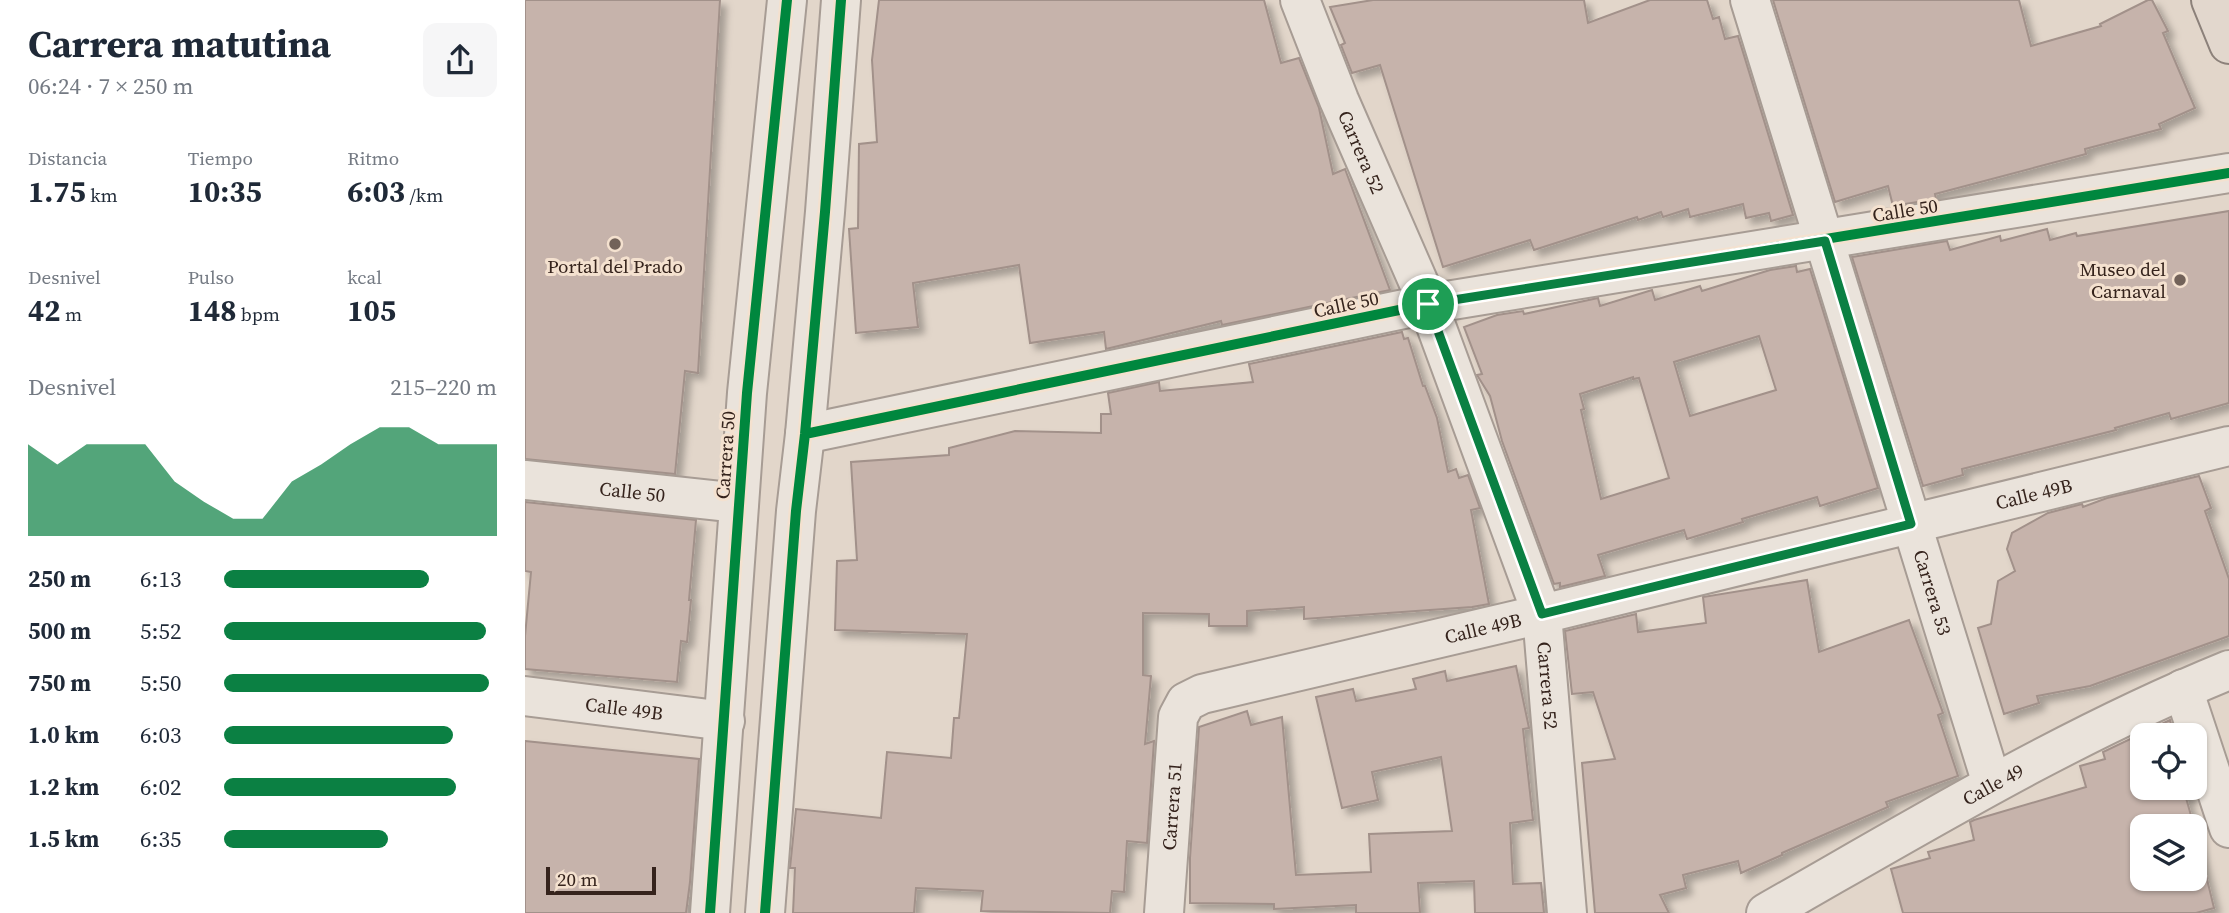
<!DOCTYPE html>
<html lang="es">
<meta charset="utf-8">
<style>
:root{--surface:#fff;--page:#f6f6f7;--text:#1f2937;--muted:#747a83;--accent:#0b8043}
body{margin:0;font-family:"Source Serif 4",serif;background:var(--page);color:var(--text);height:100vh;display:flex;flex-direction:column;font-size:26px;white-space:nowrap}
*{box-sizing:border-box;margin:0}
p{font-size:23px;color:var(--muted)}
.icon{flex:none;width:38px;height:38px;fill:none;stroke:currentColor;stroke-width:2;stroke-linecap:round;stroke-linejoin:round}
.map{position:relative;flex:1;overflow:hidden}
.drawer{display:flex;flex-direction:column;background:var(--surface);width:525px}
.drawer>*{flex:none}
.fabs{position:absolute;left:1605px;top:723px;display:grid;gap:14px}
.fabs a{display:grid;place-items:center;width:77px;height:77px;border-radius:14px;background:var(--surface);box-shadow:0 2px 5px #0004;font-size:35px}
.scale{position:absolute;left:21px;bottom:18px;width:110px;box-sizing:border-box;padding-left:7px;border:4px solid #35231c;border-top:0;font-size:19px;line-height:24px;white-space:nowrap;color:#35231c;-webkit-text-stroke:5px #f4e1cf;paint-order:stroke}
.pin{position:absolute;display:grid;place-items:center;width:60px;height:60px;color:#fff;margin:-30px;border:4px solid #fff;border-radius:50%;box-shadow:0 2px 7px #0007}
.round{display:grid;place-items:center;flex:none;width:74px;height:74px;border-radius:14px;background:var(--page)}
.summary{display:flex;align-items:center;justify-content:space-between;height:119px;padding:0 28px}
h1{font-size:38px;font-weight:700;line-height:52px}
.stats{display:grid;grid-template-columns:repeat(3,1fr);gap:10px;height:119px;padding:7px 28px}
.stats div{display:grid;align-content:center}
.stats b{font-size:30px;font-weight:700}
.stats small{font-size:19px;font-weight:400}
.stats p{font-size:19px}
.chart{height:196px;padding:14px 28px}
.chart p{display:flex;justify-content:space-between}
.chart svg{width:100%;height:126px;margin-top:7px;fill:var(--accent);opacity:.7}
ul{padding:0 28px;list-style:none;font-size:23px}
li{display:grid;grid-template-columns:112px 84px 1fr;align-items:center;height:52px}
li i{height:18px;border-radius:9px;background:var(--accent)}
main{display:flex;flex:1;min-height:0}
.map>svg:first-child{display:block}
.building{fill:#c6b3ab;stroke:#a2918a;stroke-width:2;fill-rule:evenodd;filter:url(#shadow)}
.lines{fill:none;stroke-linecap:round;stroke-linejoin:round}
.minor-casing{stroke:#a79c94;stroke-width:42}
.major-casing{stroke:#8c817a;stroke-width:42}
.minor{stroke:#eae3db;stroke-width:38}
.major{stroke:#e2d7cd;stroke-width:38}
.cycleway-casing{stroke:#f4e1cf;stroke-width:15}
.cycleway{stroke:#00873e;stroke-width:10}
.route-casing{stroke:#fff;stroke-width:14}
.route{stroke:#0b8043;stroke-width:9}
.poi-dot{fill:#726259;stroke:#f4e1cf;stroke-width:2.5}
.labels{text-anchor:middle;stroke-width:6;stroke-linejoin:round;paint-order:stroke}
.street-label{font-size:19px;fill:#35231c;stroke:#f4e1cf}
.poi-label{font-size:19px;fill:#35231c;stroke:#f4e1cf}
</style>
<main>
<section class="drawer">
<div class="summary"><div><h1>Carrera matutina</h1><p>06:24 · 7 × 250 m</p></div><a class="round"><svg class="icon" aria-label="share" viewBox="0 0 24 24"><path d="M12 15V3M7 8l5-5 5 5M5 13v7h14v-7"/></svg></a></div>
<div class="stats">
<div><p>Distancia</p><b>1.75<small> km</small></b></div>
<div><p>Tiempo</p><b>10:35</b></div>
<div><p>Ritmo</p><b>6:03<small> /km</small></b></div>
</div>
<div class="stats">
<div><p>Desnivel</p><b>42<small> m</small></b></div>
<div><p>Pulso</p><b>148<small> bpm</small></b></div>
<div><p>kcal</p><b>105</b></div>
</div>
<div class="chart"><p><span>Desnivel</span>215–220 m</p>
<svg viewBox="0 0 160 44" preserveAspectRatio="none"><path d="M0 44V12L10 19L20 12L30 12L40 12L50 25L60 32L70 38L80 38L90 25L100 19L110 12L120 6L130 6L140 12L150 12L160 12V44z"/></svg>
</div>
<ul>
<li><b>250 m</b>6:13<i style="width:75%"></i></li>
<li><b>500 m</b>5:52<i style="width:96%"></i></li>
<li><b>750 m</b>5:50<i style="width:97%"></i></li>
<li><b>1.0 km</b>6:03<i style="width:84%"></i></li>
<li><b>1.2 km</b>6:02<i style="width:85%"></i></li>
<li><b>1.5 km</b>6:35<i style="width:60%"></i></li>
</ul>
</section>
<div class="map">
<svg width="1704" height="913" viewBox="0 0 1704 913">
<defs>
<filter id="shadow"><feDropShadow dx="6" dy="6" stdDeviation="3.5" flood-color="#0004"/></filter>
</defs>
<rect width="100%" height="100%" fill="#e2d6ca"/>
<path class="building" d="M0 0H195L173 373 160 371 150 474 0 459Z
M354 0H739L756 63 774 58 794 108 808 174 820 169 865 290 697 325 696 321 581 349 579 332 505 343 494 265 388 283 393 327 331 333 324 229 333 228 334 144 352 142 347 60Z
M848 0H1059L1063 23 1125 0H1182L1188 19 1194 17 1200 39 1213 36 1268 215 1246 221 1244 213 1221 218 1218 204 1165 217 1163 209 1138 217 1136 212 1113 220 1112 217 1009 250 1005 240 918 267 855 65 827 73 816 45 820 43 805 7Z
M1248 0H1494L1506 46 1576 26 1575 24 1623 0H1627L1643 31 1638 33 1670 108 1634 124 1636 129 1560 149 1561 154 1410 194 1411 199 1368 206 1363 186 1310 202Z
M1704 211V403L1646 419 1644 413 1590 428 1591 430 1437 469 1438 475 1398 486 1327 257 1422 241 1425 250 1475 236 1476 241 1522 229 1525 240 1551 233 1552 236Z
M1271 266 1272 272 1285 269 1353 488 1295 506 1292 497 1217 519 1218 522 1162 539 1159 530 1073 555 1080 576 1035 587V583L1029 584 977 441 965 396 952 375 957 374 939 327 972 315 998 311 999 314 1073 298 1075 306 1127 290 1130 300 1175 286 1177 291 1245 270ZM1234 336 1251 390 1165 416 1149 362ZM1108 377V379L1114 378 1144 478 1076 499 1056 410 1059 409 1055 394Z
M877 332 879 339 883 338 898 386H900L912 418 923 472 931 469 934 478 943 475 955 508 946 510 964 604 947 607 779 619V607L722 611V626H684V614L618 613V675L626 676 620 744 629 741 622 843 602 841 599 892 587 891 585 913 456 911 458 891 391 888 389 913H268L270 868H265L271 809 356 818 362 752 426 758 429 718H434L442 634 310 630 312 561 332 560 326 462 424 455V448L490 431 576 433V414H586L583 393 634 382 635 391 728 382 724 364Z
M1674 476 1686 508 1680 511 1704 579V636L1565 686 1512 696 1514 703 1479 714 1453 628 1466 624 1473 581 1490 571 1482 549 1487 533 1523 513 1557 504 1558 507 1582 498Z
M0 502 171 520 164 600H166L162 642 156 641 152 682 0 669V636L6 572 0 571Z
M1282 580 1294 652 1384 620 1418 713 1413 715 1433 776 1361 802 1363 807 1257 853V855L1216 873 1213 861 1158 875 1161 888 1135 895 1144 913H1070L1057 763 1090 759 1068 692 1047 694 1040 631 1111 614 1113 632 1181 623 1178 597Z
M991 666 1004 728 998 729 1008 820 985 823 988 884 1016 883 1019 913H950L949 881 893 883 895 913H831V905L749 909V904L665 903V858L674 727 722 711 726 725 757 717 771 875 846 872 844 834 927 831 916 757 847 772 853 800 817 808 791 697 828 689 831 701 891 689 888 679 920 671 922 681Z
M1645 720 1649 735H1617V788H1664L1667 796 1661 798 1669 826H1617V878H1670V830L1689 908 1671 913H1378L1366 869 1405 858 1403 852 1449 840 1445 822 1449 820 1561 787 1555 766 1580 759 1578 752Z
M0 741 174 759 165 882 161 913H0Z"/>
<g class="lines">
<g class="minor-casing">
<g id="minor">
<path id="s1" d="M775 0 814 100 903 304 1017 614 1042 913"/>
<path id="s2" d="M1225 0 1467 784"/>
<path d="M280 434 903 304 1704 173"/>
<path id="s3" d="M0 480 214 503"/>
<path d="M1658 689 1704 828"/>
<path id="s4" d="M0 696 200 721"/>
<path d="M185 913 222 393 262 0"/>
<path d="M240 913 271 511 280 434 300 212 316 0"/>
<path id="s5" d="M639 913 653 717 661 702 677 694 1017 614 1704 446"/>
<path id="s6" d="M1241 913C1392 827 1542 736 1704 670"/>
</g>
</g>
<g class="major-casing">
<path id="major" d="M1686 0 1704 44"/>
</g>
<use href="#minor" class="minor"/>
<use href="#major" class="major"/>
<g class="cycleway-casing">
<path id="cycleway" d="M280 434 903 304 1704 173
M185 913 222 393 262 0
M240 913 271 511 280 434 300 212 316 0"/>
</g>
<use href="#cycleway" class="cycleway"/>
</g>
<g class="lines">
<g class="route-casing">
<path id="route" d="M1300 241 1386 524 1017 614 903 304Z"/>
</g>
<use href="#route" class="route"/>
</g>
<g class="poi-dot">
<circle cx="90" cy="244" r="7"/>
<circle cx="1655" cy="280" r="7"/>
</g>
<g class="labels">
<g class="street-label">
<text dy="7" stroke="none"><textPath href="#s1" startOffset="164">Carrera 52</textPath></text>
<text transform="translate(1380 210) rotate(-9)" y="7">Calle 50</text>
<text transform="translate(821 304) rotate(-12)" y="7">Calle 50</text>
<text transform="translate(200 455) rotate(-86)" y="7">Carrera 50</text>
<text dy="7" stroke="none"><textPath href="#s3" startOffset="108">Calle 50</textPath></text>
<text dy="7" stroke="none"><textPath href="#s5" startOffset="1087">Calle 49B</textPath></text>
<text dy="7" stroke="none"><textPath href="#s2" startOffset="620">Carrera 53</textPath></text>
<text dy="7" stroke="none"><textPath href="#s5" startOffset="520">Calle 49B</textPath></text>
<text dy="7" stroke="none"><textPath href="#s1" startOffset="732">Carrera 52</textPath></text>
<text dy="7" stroke="none"><textPath href="#s4" startOffset="100">Calle 49B</textPath></text>
<text dy="7" stroke="none"><textPath href="#s6" startOffset="261">Calle 49</textPath></text>
<text dy="7" stroke="none"><textPath href="#s5" startOffset="107">Carrera 51</textPath></text>
</g>
<g class="poi-label">
<text x="90" y="273">Portal del Prado</text>
<text x="1641" y="276" text-anchor="end">Museo del<tspan x="1641" dy="22">Carnaval</tspan></text>
</g>
</g>
</svg>
<div class="fabs">
<a><svg class="icon" aria-label="locate" viewBox="0 0 24 24"><circle cx="12" cy="12" r="6"/><path d="M12 2v4M12 18v4M2 12h4M18 12h4"/></svg></a>
<a><svg class="icon" aria-label="layers" viewBox="0 0 24 24"><path d="M12 4l9 5-9 5-9-5zM3 14l9 5 9-5"/></svg></a>
</div>
<div class="scale">20 m</div>
<div class="pin" style="left:903px;top:304px;background:#1e9e55"><svg class="icon" aria-label="arrive" viewBox="0 0 24 24"><path d="M6 21V4h12l-3 4 3 4H6"/></svg></div>
</div>
</main>
